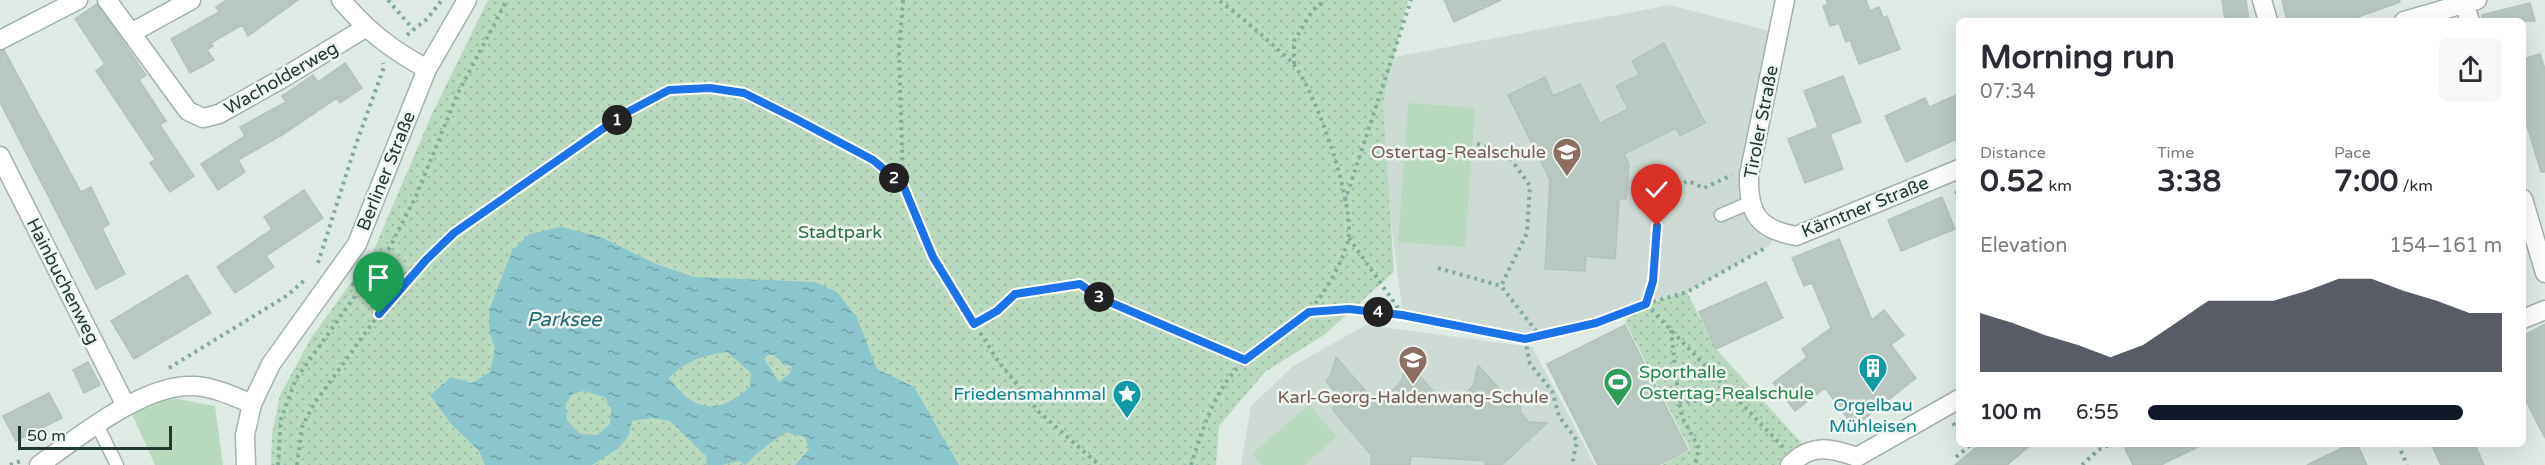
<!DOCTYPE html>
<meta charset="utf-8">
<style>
:root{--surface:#fff;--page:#f7f7f7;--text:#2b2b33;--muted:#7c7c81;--accent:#111827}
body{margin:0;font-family:"Varela Round",sans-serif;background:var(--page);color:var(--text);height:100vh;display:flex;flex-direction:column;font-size:22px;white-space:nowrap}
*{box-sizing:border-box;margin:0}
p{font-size:20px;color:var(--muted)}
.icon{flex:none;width:33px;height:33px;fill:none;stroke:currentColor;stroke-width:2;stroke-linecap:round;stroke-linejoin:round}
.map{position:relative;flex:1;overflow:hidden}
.details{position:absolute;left:1956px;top:18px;width:570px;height:429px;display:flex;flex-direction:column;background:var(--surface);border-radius:9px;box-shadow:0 6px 24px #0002}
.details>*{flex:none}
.scale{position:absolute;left:18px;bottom:15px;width:154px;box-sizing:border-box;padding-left:6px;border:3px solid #223931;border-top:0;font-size:16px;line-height:21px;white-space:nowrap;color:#223931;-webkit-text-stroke:4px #f0f7f3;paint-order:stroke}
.pin{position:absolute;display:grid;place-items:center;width:51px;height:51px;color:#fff;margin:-62px -26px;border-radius:50% 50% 50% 0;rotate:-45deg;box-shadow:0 0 6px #0007}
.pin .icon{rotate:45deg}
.km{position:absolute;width:30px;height:30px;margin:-15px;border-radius:50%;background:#222;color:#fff;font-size:16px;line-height:30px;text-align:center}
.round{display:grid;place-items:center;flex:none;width:63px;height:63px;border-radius:9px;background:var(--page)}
.overview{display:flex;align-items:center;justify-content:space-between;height:102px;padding:0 24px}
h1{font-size:33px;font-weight:800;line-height:45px}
.stats{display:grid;grid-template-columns:repeat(3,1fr);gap:9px;height:102px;padding:6px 24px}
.stats div{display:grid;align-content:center}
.stats b{font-size:30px;font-weight:800}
.stats small{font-size:16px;font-weight:400}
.stats p{font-size:16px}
.chart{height:168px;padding:12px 24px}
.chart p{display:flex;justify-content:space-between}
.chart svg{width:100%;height:108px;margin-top:6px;fill:var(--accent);opacity:.7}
ul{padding:0 24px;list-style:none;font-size:20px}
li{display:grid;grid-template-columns:96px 72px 1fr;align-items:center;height:45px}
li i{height:15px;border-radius:8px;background:var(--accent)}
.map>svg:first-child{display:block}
.built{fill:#cedad4}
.grass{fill:#badac0}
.park{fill:url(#park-dots)}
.water{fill:url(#water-ripples);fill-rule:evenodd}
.building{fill:#b8c7c0;stroke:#b3c3bb;stroke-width:1.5}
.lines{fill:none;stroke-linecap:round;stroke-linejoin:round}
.service-casing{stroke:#a3b1ab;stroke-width:15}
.minor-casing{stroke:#a3b1ab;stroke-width:21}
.secondary-casing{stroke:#a0b5ac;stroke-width:21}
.path{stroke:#82ac9c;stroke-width:4;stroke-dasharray:3 4.5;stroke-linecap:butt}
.service{stroke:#fff;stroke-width:12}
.minor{stroke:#fff;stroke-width:18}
.secondary{stroke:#fff;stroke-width:18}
.route-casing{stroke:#fff;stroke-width:12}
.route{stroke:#1a73e8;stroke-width:8}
.labels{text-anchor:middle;stroke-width:5;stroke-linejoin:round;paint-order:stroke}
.street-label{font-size:18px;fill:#223931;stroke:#f0f7f3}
.education-label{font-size:18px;fill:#785e54;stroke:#f0f7f3;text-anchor:end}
.park-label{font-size:18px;fill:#2e6d43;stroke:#f0f7f3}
.leisure-label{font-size:18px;fill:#27864d;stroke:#f0f7f3;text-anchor:start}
.culture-label{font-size:18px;fill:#0d838f;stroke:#f0f7f3;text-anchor:end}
.water-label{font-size:20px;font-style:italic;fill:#206971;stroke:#f0f7f3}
</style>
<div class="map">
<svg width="2545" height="465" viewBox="0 0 2545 465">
<defs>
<pattern id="park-dots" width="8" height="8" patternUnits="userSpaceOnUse" patternTransform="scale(1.5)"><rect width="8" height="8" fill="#badac0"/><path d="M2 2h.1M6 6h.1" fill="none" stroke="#a0bca5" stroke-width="1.8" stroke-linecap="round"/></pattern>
<pattern id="water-ripples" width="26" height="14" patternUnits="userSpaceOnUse" patternTransform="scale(1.5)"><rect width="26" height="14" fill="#8bc6cc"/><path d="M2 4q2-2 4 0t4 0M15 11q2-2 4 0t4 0" fill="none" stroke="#71a2a6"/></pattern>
</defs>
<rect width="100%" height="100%" fill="#e0eae5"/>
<path class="built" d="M1670 5 1773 32 1749 203 1777 233 1769 246 1687 292 1646 304 1596 323 1525 339 1403 315 1391 222 1383 103 1395 57Z
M1366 325 1532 347 1595 465H1241L1251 406 1293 366Z"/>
<path class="grass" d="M1408 103 1475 108 1465 247 1398 242Z
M168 397 215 406 223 465H155L131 412Z
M1309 405 1337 437 1304 465H1262L1252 454Z"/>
<path class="park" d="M488 0H1408L1383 103 1394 272 1324 335 1265 372 1219 426 1216 465H271L272 434 280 395 311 338 373 252 431 116Z
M1687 292 1716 349 1809 451 1790 465H1661L1690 450 1625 321 1646 304Z"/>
<path class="water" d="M561 227 601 237 656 264 694 277 815 282 837 292 857 318 877 369 914 387 959 465H795L809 449 805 437 786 432 761 450 745 465 740 461 722 465H707L706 456 670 421 652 418 632 421 629 435 619 448 592 465H485L479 451 451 424 430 395 451 377 472 383 490 372 495 349 489 330V310L512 251 529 234ZM727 352 751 373 750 387C716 416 695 412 669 378 685 361 704 355 727 352ZM768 355H775L784 365 792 366 790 373 779 382 764 359ZM584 391 605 397 611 409 610 424 597 435 580 434 567 420 566 404 572 394Z"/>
<path class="building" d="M227 0H298L248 36 242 25 211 43 213 46 207 50 214 60 190 73 171 39 219 12 216 7Z
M1444 0H1501L1454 22Z
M1826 0H1866L1870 11 1879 7 1883 18 1887 16 1900 49 1859 64 1850 40 1846 42 1839 23 1830 26 1823 6 1828 4Z
M2222 0H2246L2249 21H2225Z
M2282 0H2399L2400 2 2347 21H2287Z
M2530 3 2535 21H2482V15Z
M97 4 146 75 139 80 166 121 160 125 194 176 170 192 150 163 155 159 96 71 105 64 75 19Z
M1664 43 1705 123 1680 136 1676 128 1624 154 1629 164 1626 199H1619L1615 259 1586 256 1585 271 1545 269 1550 180 1508 95 1545 77 1553 96 1580 84 1600 123 1628 109 1616 86 1639 75 1632 61Z
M4 50 81 192 91 187 109 224 102 228 125 274 96 289 0 102V51Z
M2540 54 2545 69V172H2541L2523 113V59Z
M345 63 362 88 340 103 337 98 282 135 238 160 245 172 218 190 201 164 245 136 240 127 286 102 282 96 313 75 318 82Z
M1843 76 1861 122 1830 134 1843 169 1805 183 1788 139 1818 127 1804 91Z
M1959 94V138L1906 162 1885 116 1925 98 1929 107Z
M304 190 323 218 266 256 274 267 235 293 217 267 272 229 264 217Z
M1942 197 1955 229 1901 251 1888 220Z
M1839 239 1872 320 1884 310 1904 335 1891 345 1916 378 1854 427 1825 388 1795 411 1773 383 1807 357 1802 349 1831 328 1812 283 1804 286 1792 258Z
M187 275 211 313 134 359 111 321Z
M1766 282 1783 318 1716 349 1699 312Z
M2545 324V438L2523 395V336Z
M1625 325 1688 450 1658 465H1598L1547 364Z
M1336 357 1370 396 1385 397 1401 382 1407 361 1441 400 1457 401 1473 386 1478 365 1513 404H1521L1520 412 1529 422 1547 423 1502 465H1485L1486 461 1411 456 1410 465H1371V455L1333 410 1337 394 1326 381 1330 377Z
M88 362 100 385 84 393 73 370Z
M49 393 62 418 16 441 3 416Z
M1980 444H2032L2007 465H1955Z
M2123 444H2204L2161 465H2133Z
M2350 444H2357L2367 465H2307Z
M2431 444H2475L2484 465H2441Z"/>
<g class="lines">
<g class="service-casing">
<path id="service" d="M1721 215 1749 203
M97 425 117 465"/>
</g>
<g class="minor-casing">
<path id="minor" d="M107 0 188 111 203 118 219 114 283 78 365 28
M341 0C369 32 389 48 427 69
M1785 0 1749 175C1748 214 1758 229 1796 236L1959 169
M2262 0 2268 21
M2464 3 2470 21
M2404 21 2477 0
M131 33 191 0
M0 40 78 0
M0 156 126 406
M2523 199 2545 273
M2523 319 2545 310
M39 465C79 437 144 383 194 386 214 387 233 396 252 404
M1790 465C1811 443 1831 448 1857 457L1959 399"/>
</g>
<g class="secondary-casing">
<path id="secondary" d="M246 465 245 435 252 404 271 364 357 244 427 69 467 0"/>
</g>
<path class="path" d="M388 0 413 29
M903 0 899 50 903 185 933 257 998 361 1038 411 1099 465
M407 35 427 19 442 0
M1294 64V41L1313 10 1326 0
M1477 144 1506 152 1530 186 1527 233 1501 286 1540 336
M1956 191 1959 199
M1345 201 1411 0
M1349 238 1403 315 1525 339 1596 323 1646 304 1784 448
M318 263 355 147 384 67 383 63
M1438 268 1501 286
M352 283 379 314
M1646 304 1653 281 1660 201 1669 190 1688 181 1704 188 1732 175
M1646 304 1687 292 1767 247
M1309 312 1349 309 1402 315
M974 324 997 311 1015 294 1080 284 1100 298 1245 360
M1671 330 1679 402 1682 417 1699 448 1695 465
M1525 339 1530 364 1552 391 1559 416 1577 441 1572 465
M169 368 288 295 306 279
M1679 402 1738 398
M1953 423 1959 432
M2398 444 2407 465
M1956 457 1972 444
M10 465 21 461
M278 465 281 419 296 379 390 247 416 196 458 93 507 0
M297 465 302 427 314 404 379 314 426 260 454 233 624 114 669 90 710 88 744 93 873 160 903 185
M1191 465C1203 428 1216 384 1248 358 1267 342 1292 330 1309 311 1324 295 1343 262 1348 240 1356 207 1316 92 1294 65 1289 58 1280 52 1274 46 1256 30 1238 14 1218 0
M2082 465 2098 450 2111 444"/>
<use href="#service" class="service"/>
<use href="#minor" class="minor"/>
<use href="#secondary" class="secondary"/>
</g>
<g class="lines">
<g class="route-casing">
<path id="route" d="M379 314 426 260 454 233 624 114 669 90 710 88 744 93 796 119 873 160 903 185 933 257 974 324 997 311 1015 294 1080 284 1100 298 1245 360 1309 312 1349 309 1402 315 1525 339 1596 323 1646 304 1653 281 1657 226"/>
</g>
<use href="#route" class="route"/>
</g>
<defs>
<g id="school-pin" transform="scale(1.5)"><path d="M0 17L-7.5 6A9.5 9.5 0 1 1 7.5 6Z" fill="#8d6e63" stroke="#f0f7f3"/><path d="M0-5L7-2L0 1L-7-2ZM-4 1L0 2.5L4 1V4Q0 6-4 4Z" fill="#fff"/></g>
<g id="building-pin" transform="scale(1.5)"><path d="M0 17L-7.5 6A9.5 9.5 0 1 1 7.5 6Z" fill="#0f9aa8" stroke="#f0f7f3"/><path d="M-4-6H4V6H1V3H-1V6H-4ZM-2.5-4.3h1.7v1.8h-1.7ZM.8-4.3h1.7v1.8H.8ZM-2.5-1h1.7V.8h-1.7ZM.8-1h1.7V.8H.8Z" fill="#fff"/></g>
<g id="stadium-pin" transform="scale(1.5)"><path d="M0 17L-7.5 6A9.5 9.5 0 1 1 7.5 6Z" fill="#2e9e5b" stroke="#f0f7f3"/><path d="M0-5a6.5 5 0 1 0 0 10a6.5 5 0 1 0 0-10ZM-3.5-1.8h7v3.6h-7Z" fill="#fff"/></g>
<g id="sight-pin" transform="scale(1.5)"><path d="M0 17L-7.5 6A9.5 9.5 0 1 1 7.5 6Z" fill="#0f9aa8" stroke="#f0f7f3"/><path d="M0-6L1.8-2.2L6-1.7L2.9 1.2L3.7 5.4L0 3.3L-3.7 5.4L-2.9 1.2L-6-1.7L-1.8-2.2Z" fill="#fff"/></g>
</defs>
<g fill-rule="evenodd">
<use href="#school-pin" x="1567" y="152"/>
<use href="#school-pin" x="1413" y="360"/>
<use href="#building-pin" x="1873" y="368"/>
<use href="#stadium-pin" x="1618" y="382"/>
<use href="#sight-pin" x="1127" y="394"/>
</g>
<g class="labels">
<g class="street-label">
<text transform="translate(281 78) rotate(-30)" y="6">Wacholderweg</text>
<text transform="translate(1761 122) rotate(-79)" y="6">Tiroler Straße</text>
<text transform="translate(386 171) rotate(-68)" y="6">Berliner Straße</text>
<text transform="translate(1865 207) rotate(-22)" y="6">Kärntner Straße</text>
<text transform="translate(63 281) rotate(63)" y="6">Hainbuchenweg</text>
</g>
<g class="education-label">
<text x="1546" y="158">Ostertag-Realschule</text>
<text x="1413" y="403" text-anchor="middle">Karl-Georg-Haldenwang-Schule</text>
</g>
<g class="park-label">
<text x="840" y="238">Stadtpark</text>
</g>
<g class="leisure-label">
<text x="1639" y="378">Sporthalle<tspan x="1639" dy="21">Ostertag-Realschule</tspan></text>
</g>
<g class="culture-label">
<text x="1106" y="400">Friedensmahnmal</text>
<text x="1873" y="411" text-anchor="middle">Orgelbau<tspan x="1873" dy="21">Mühleisen</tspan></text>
</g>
<g class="water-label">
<text x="564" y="326">Parksee</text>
</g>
</g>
</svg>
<div class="scale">50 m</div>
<div class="pin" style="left:379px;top:314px;background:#1e9e55"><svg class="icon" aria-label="arrive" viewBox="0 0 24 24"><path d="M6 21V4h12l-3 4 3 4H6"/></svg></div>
<div class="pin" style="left:1657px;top:226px;background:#d93025"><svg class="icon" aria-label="check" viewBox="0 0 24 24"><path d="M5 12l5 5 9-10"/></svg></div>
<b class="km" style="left:617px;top:120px">1</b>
<b class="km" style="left:894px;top:178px">2</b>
<b class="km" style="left:1099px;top:297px">3</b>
<b class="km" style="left:1378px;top:312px">4</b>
<section class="details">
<div class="overview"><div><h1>Morning run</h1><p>07:34</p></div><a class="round"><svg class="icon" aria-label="share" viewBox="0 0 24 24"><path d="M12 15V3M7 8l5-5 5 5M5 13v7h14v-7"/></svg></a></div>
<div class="stats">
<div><p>Distance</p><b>0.52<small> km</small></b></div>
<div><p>Time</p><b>3:38</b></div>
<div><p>Pace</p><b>7:00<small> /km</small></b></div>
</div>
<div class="chart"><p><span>Elevation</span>154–161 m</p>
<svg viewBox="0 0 160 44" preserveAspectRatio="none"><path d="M0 44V20L10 24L20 29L30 33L40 38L50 33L60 24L70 15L80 15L90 15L100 11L110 6L120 6L130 11L140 15L150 20L160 20V44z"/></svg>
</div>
<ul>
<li><b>100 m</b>6:55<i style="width:89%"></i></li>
</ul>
</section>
</div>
